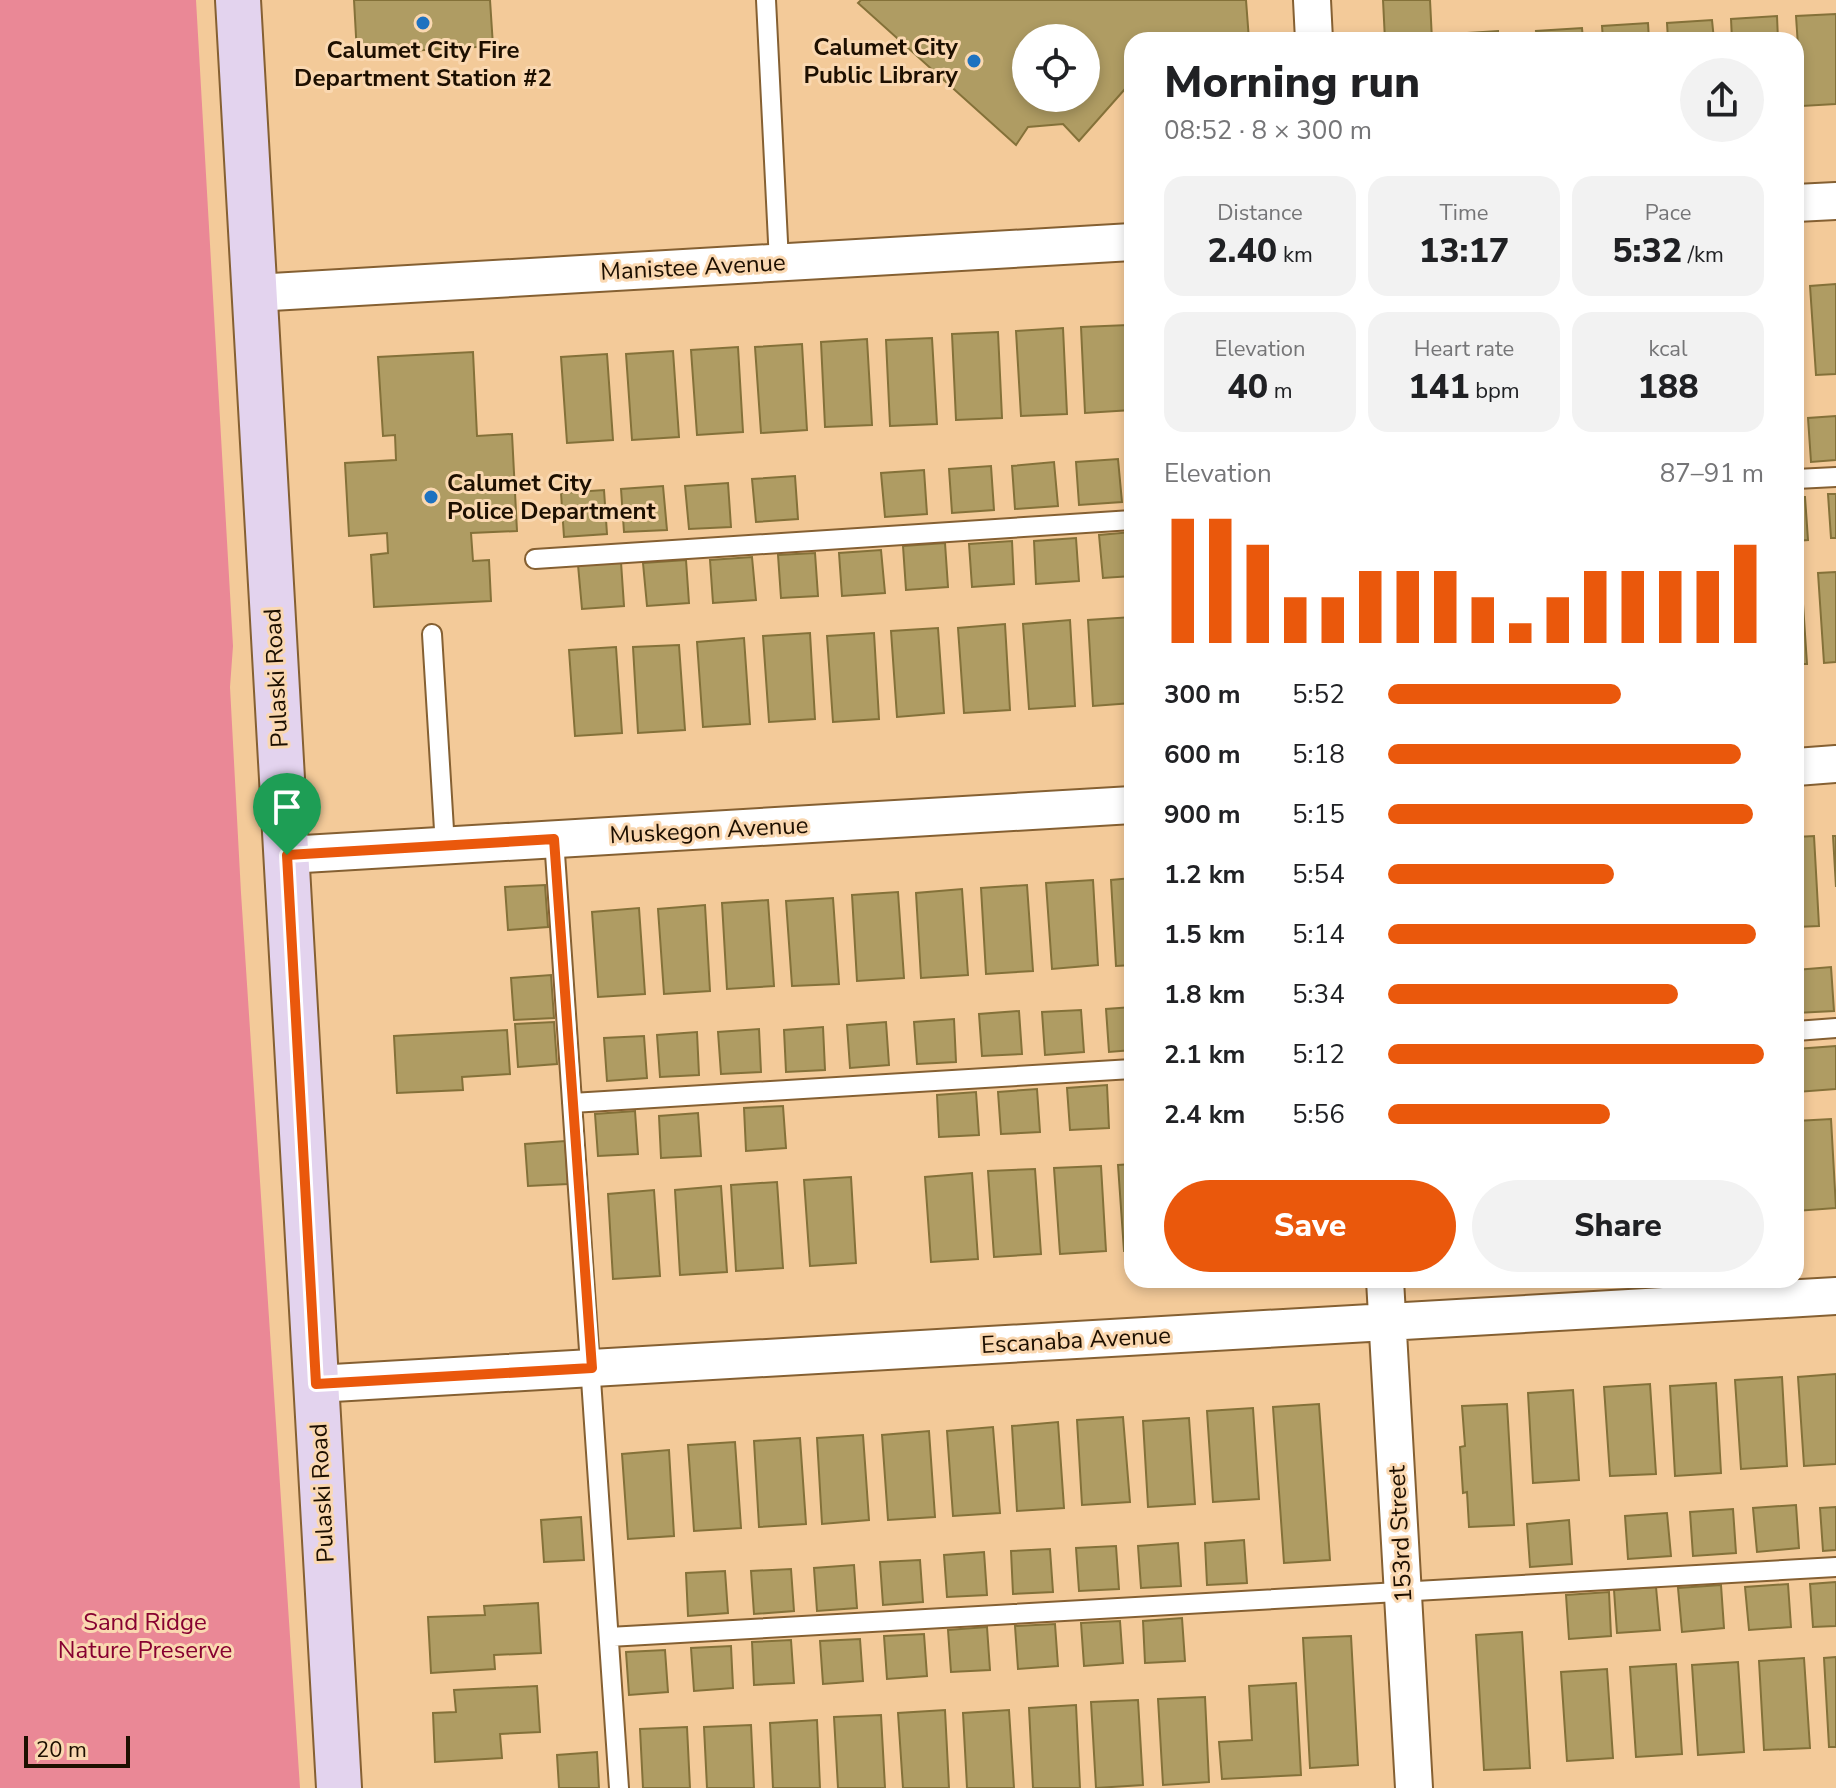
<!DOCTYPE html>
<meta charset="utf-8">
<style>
:root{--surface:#fff;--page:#f2f2f2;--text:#202124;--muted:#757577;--accent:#ea580c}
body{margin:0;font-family:"Nunito Sans",sans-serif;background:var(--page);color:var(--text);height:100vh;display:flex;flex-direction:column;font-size:30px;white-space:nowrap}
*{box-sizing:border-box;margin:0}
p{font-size:26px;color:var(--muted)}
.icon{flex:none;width:44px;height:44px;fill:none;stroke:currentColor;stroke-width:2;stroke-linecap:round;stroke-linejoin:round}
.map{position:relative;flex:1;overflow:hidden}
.sheet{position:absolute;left:1124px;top:32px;width:680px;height:1256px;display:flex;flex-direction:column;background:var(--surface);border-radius:24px;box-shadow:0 4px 12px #0003}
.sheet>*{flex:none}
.buttons{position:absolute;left:1012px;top:24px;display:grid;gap:16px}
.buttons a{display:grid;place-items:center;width:88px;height:88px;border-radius:50%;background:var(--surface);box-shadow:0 4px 12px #0003;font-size:40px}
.scale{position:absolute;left:24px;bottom:20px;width:106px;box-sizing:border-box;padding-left:8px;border:4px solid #1d0f00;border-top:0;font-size:22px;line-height:28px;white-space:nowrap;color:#1d0f00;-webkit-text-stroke:6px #fad8b1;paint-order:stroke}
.pin{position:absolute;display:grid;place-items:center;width:68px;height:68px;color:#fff;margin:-82px -34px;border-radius:50% 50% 50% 0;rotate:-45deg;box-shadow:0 0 8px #0007}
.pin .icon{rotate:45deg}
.round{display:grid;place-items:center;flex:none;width:84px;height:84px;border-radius:42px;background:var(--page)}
.overview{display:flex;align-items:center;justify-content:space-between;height:136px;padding:0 40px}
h1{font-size:44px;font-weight:800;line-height:60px}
.figures{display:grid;grid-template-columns:repeat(3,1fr);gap:12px;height:136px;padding:8px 40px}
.figures div{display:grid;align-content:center;border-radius:20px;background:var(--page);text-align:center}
.figures b{font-size:34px;font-weight:800}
.figures small{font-size:22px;font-weight:400}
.figures p{font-size:22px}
.chart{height:224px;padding:16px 40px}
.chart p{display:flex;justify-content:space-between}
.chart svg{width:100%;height:144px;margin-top:8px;stroke:var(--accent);stroke-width:6}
.primary-button{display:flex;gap:16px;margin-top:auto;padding:16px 40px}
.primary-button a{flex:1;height:92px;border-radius:48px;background:var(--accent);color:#fff;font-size:32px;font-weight:800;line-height:92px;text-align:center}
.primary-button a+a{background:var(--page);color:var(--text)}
ul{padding:0 40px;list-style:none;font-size:26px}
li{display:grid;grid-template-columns:128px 96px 1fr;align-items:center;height:60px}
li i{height:20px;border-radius:10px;background:var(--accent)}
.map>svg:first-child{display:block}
.park{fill:#ea8896}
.building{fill:#af9c63;stroke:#847139;stroke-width:2;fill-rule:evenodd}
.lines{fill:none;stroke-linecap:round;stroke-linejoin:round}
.lane-casing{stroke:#856032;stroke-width:22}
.street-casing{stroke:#856032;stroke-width:40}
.secondary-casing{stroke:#856032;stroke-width:48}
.lane{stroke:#fff;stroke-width:18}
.street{stroke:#fff;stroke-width:36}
.secondary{stroke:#e3d3ee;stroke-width:44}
.route-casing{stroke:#fff;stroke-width:16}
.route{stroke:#ea580c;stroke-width:10}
.poi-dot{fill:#1e72c0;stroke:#fad8b1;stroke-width:3}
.labels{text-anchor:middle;stroke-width:6;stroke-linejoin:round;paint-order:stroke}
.poi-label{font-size:24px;font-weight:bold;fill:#1d0f00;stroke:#fad8b1;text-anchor:end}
.street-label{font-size:24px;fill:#1d0f00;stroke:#fad8b1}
.park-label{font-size:24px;fill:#870131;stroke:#fad8b1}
</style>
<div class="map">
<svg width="1836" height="1788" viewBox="0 0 1836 1788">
<rect width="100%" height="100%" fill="#f3ca99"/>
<path class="park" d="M0 0H196L233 646 230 687 241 893 300 1788H0Z"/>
<path class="building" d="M354 0H490L493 46 357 54Z
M861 0H1246L1249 40H1132V81L1079 141 1063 124 1028 127 1016 145 858 3ZM1026 38H1086V98H1026Z
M1383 0H1430L1432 40H1385Z
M1836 14V104L1802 106 1796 16Z
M1777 16 1778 40H1732L1731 19Z
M1712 20 1714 40H1668L1667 23Z
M1648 23 1649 40H1603L1602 26Z
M1582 28 1583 40H1537L1536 31Z
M1498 31V40H1452V34Z
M1836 284V374L1816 375 1810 286Z
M1128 325 1132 410 1085 413 1081 327Z
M1063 328 1067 414 1021 416 1016 331Z
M998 332 1002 418 956 420 952 334Z
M932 338 937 424 890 426 886 340Z
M867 339 872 425 825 427 821 342Z
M802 344 807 430 761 433 755 347Z
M738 347 743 432 697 435 691 350Z
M673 351 679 437 632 440 626 354Z
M473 352 477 436 512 434 517 531 471 533 473 561 489 560 491 601 374 607 371 555 388 553 387 533 349 536 345 463 396 460 395 435 383 436 378 357Z
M607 354 613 440 567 443 561 357Z
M1836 416V460L1811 462 1808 418Z
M1118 459 1122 502 1079 505 1076 462Z
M1054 462 1058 506 1015 509 1012 466Z
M991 466 994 510 952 513 949 469Z
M924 470 927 514 885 517 881 473Z
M795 476 798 519 756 522 752 479Z
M728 483 731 527 689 529 685 486Z
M663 486 667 530 624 532 621 489Z
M604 490 607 534 564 537 561 493Z
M1828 494H1836V538H1831Z
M1796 497H1805L1808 540 1796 541Z
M1132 532V576L1103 578 1099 535Z
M1076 538 1079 581 1036 584 1034 541Z
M1012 541 1014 584 972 587 969 544Z
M945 543 948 587 906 590 903 546Z
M881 550 885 593 842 596 839 553Z
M815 553 818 596 781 598 778 555Z
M752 557 756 600 713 603 710 560Z
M686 560 689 603 647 606 643 563Z
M621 562 624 606 582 609 578 565Z
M1836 572V662L1824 663 1818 573Z
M1796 574H1801L1807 664H1796Z
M1132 617V703L1093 706 1088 620Z
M1070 620 1075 706 1029 709 1023 624Z
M1005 624 1010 710 964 713 958 628Z
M938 628 944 713 897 717 891 631Z
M810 633 815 719 769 722 763 636Z
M874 633 879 719 833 722 827 636Z
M744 638 750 724 703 727 697 642Z
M679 645 685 730 638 733 633 647Z
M616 647 622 733 575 736 569 650Z
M1814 836 1819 926 1796 927V837Z
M1833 836H1836V887Z
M1132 878V965L1116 966 1111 880Z
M1093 880 1098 965 1052 969 1046 883Z
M545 885 548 927 508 930 505 887Z
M1027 885 1033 971 986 974 981 888Z
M962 889 968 975 921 978 916 893Z
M898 892 904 978 857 981 852 895Z
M833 898 839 984 792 986 786 901Z
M768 900 774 986 727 989 722 903Z
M705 905 710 991 664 994 658 909Z
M639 908 645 994 598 997 592 912Z
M1831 967 1834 1011 1796 1013V970Z
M551 975 554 1018 514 1020 511 978Z
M1132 1007V1050L1109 1052 1106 1009Z
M1081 1010 1084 1052 1045 1055 1042 1012Z
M1019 1011 1022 1054 982 1056 979 1014Z
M954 1019 956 1062 917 1064 914 1022Z
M554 1022 557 1064 518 1067 515 1024Z
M886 1022 889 1065 850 1068 847 1025Z
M823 1027 825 1070 786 1072 784 1030Z
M759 1029 761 1072 721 1074 718 1032Z
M507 1030 510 1074 462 1077 463 1090 397 1093 394 1036Z
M697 1032 699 1075 660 1077 657 1035Z
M644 1036 647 1078 607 1081 604 1038Z
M1836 1046V1089L1797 1092 1796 1049Z
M1107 1085 1109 1128 1070 1130 1067 1088Z
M1128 1085H1132V1127H1131Z
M1037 1089 1040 1132 1001 1134 998 1092Z
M976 1092 979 1135 939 1137 937 1095Z
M783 1106 786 1148 746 1151 744 1108Z
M635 1111 638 1154 598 1156 595 1114Z
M698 1113 701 1156 661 1158 659 1116Z
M1831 1119 1836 1208 1796 1211V1121Z
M565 1141 568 1184 528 1186 525 1144Z
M1132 1164V1250L1124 1251 1118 1165Z
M1101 1166 1106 1251 1060 1254 1054 1168Z
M1035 1169 1041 1254 994 1257 988 1171Z
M972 1173 978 1259 931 1262 925 1177Z
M851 1177 856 1263 810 1266 804 1180Z
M777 1182 783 1268 736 1271 731 1185Z
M721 1186 727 1272 680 1275 675 1190Z
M654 1190 660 1276 613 1279 608 1194Z
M1836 1374V1464L1804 1466 1798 1377Z
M1782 1377 1787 1466 1741 1469 1735 1380Z
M1716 1383 1721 1473 1675 1476 1670 1386Z
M1650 1384 1656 1474 1610 1476 1604 1387Z
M1573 1390 1579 1480 1533 1483 1528 1393Z
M1319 1404 1330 1560 1284 1563 1273 1407Z
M1507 1404 1514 1525 1469 1527 1467 1492 1463 1493 1460 1447 1465 1446 1462 1406Z
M1253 1408 1259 1499 1213 1502 1207 1411Z
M1123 1417 1130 1502 1082 1505 1077 1420Z
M1189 1418 1195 1504 1148 1507 1143 1421Z
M1058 1422 1064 1508 1017 1511 1012 1426Z
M993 1427 1000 1513 953 1516 947 1431Z
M929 1431 935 1517 888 1520 882 1435Z
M863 1435 869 1520 822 1524 817 1438Z
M800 1438 806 1524 759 1527 754 1441Z
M735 1442 741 1528 694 1531 688 1445Z
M669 1450 674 1536 628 1539 622 1454Z
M1796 1505 1799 1548 1757 1552 1753 1508Z
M1836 1507V1550L1823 1551 1820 1508Z
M1733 1509 1736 1553 1693 1556 1690 1512Z
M1667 1513 1671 1556 1628 1559 1625 1516Z
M581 1517 584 1560 544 1562 541 1520Z
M1569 1520 1572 1564 1530 1567 1527 1524Z
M1244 1540 1247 1583 1207 1585 1205 1543Z
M1178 1543 1181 1586 1141 1588 1138 1546Z
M1116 1546 1119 1589 1079 1591 1076 1548Z
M1050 1549 1053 1592 1013 1594 1011 1551Z
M984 1552 987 1595 947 1597 944 1555Z
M920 1560 923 1602 883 1605 880 1562Z
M854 1565 857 1608 817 1611 814 1568Z
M791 1569 794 1611 754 1614 751 1571Z
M725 1571 728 1613 688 1616 686 1573Z
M1836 1582V1626L1813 1627 1810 1584Z
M1788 1584 1791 1627 1749 1630 1745 1587Z
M1721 1585 1724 1628 1682 1632 1678 1588Z
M1656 1587 1660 1630 1617 1633 1614 1590Z
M1609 1592 1611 1636 1569 1639 1566 1595Z
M538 1603 541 1653 494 1655 495 1669 431 1673 428 1617 485 1615 484 1606Z
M1182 1618 1185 1661 1145 1663 1143 1621Z
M1120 1621 1123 1663 1084 1666 1081 1623Z
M1055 1624 1058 1666 1018 1669 1015 1626Z
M987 1627 990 1670 951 1672 948 1630Z
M1522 1632 1530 1768 1484 1770 1476 1635Z
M924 1634 927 1676 887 1679 884 1636Z
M1351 1636 1358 1765 1310 1768 1303 1638Z
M860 1639 863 1681 823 1684 820 1641Z
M791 1640 794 1683 754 1685 752 1642Z
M731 1646 733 1688 694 1691 691 1648Z
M665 1650 668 1692 629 1695 626 1652Z
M1836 1657V1747H1829L1824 1658Z
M1804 1658 1810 1748 1764 1750 1759 1661Z
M1738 1662 1744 1752 1698 1755 1692 1665Z
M1676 1664 1682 1754 1636 1757 1630 1667Z
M1607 1669 1613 1758 1567 1761 1561 1672Z
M1296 1683 1301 1775 1222 1779 1219 1742 1252 1740 1249 1686Z
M537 1686 540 1732 500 1734 502 1758 435 1762 433 1713 456 1712 454 1690Z
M1205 1697 1209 1782 1163 1785 1158 1699Z
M1138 1700 1143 1785 1096 1788 1091 1702Z
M1076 1705 1080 1788H1033L1029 1708Z
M945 1710 949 1788H903L898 1713Z
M1009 1710 1014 1788H967L963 1713Z
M881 1715 885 1788H838L834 1717Z
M817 1720 820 1788H773L770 1723Z
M751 1725 754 1788H707L704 1727Z
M687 1727 690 1788H643L640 1729Z
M597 1752 599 1788H559L557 1755Z"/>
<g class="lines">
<g class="lane-casing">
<path id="lane" d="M766 0 779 262
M1796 479 1836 477
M535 559 1132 520
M432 634 445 846
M554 839 619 1788
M1796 1031 1836 1028
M572 1103 1132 1069
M609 1637 1836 1567"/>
</g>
<g class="street-casing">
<path id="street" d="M1312 0 1314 40
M1796 203 1836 201
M254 293 1132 242
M1796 767 1836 764
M287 855 1132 805
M1385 1280 1414 1788
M316 1384 1836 1296"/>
</g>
<g class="secondary-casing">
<path id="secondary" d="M238 0 339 1788"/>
</g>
<use href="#lane" class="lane"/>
<use href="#street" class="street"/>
<use href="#secondary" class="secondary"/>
</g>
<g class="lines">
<g class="route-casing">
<path id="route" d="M554 839 592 1368 316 1384 287 855Z"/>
</g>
<use href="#route" class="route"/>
</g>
<g class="poi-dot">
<circle cx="423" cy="23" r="8"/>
<circle cx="974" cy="61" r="8"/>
<circle cx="431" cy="497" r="8"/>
</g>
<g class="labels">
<g class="poi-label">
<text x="958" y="55">Calumet City<tspan x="958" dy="28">Public Library</tspan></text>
<text x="423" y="58" text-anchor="middle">Calumet City Fire<tspan x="423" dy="28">Department Station #2</tspan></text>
<text x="447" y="491" text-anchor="start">Calumet City<tspan x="447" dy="28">Police Department</tspan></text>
</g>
<g class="street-label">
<text transform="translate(693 267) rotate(-3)" y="8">Manistee Avenue</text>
<text transform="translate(276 678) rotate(-93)" y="8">Pulaski Road</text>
<text transform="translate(709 830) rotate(-3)" y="8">Muskegon Avenue</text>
<text transform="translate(1076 1340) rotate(-3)" y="8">Escanaba Avenue</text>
<text transform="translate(322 1493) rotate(-93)" y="8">Pulaski Road</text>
<text transform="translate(1400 1534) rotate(-93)" y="8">153rd Street</text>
</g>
<g class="park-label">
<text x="145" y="1630">Sand Ridge<tspan x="145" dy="28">Nature Preserve</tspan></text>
</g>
</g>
</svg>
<div class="buttons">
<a><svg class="icon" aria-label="locate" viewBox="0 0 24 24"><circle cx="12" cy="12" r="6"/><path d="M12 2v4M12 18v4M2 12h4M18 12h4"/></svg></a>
</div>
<div class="scale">20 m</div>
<div class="pin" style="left:287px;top:855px;background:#1e9e55"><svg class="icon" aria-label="arrive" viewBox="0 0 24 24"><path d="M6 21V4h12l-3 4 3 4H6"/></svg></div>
<section class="sheet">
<div class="overview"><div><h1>Morning run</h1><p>08:52 · 8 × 300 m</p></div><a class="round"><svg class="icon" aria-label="share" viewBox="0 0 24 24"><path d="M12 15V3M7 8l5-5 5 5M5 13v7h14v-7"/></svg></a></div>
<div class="figures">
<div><p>Distance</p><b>2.40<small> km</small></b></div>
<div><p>Time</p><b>13:17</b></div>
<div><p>Pace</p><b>5:32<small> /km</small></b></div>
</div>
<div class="figures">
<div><p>Elevation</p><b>40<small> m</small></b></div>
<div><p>Heart rate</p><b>141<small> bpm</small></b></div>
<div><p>kcal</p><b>188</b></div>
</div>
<div class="chart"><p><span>Elevation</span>87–91 m</p>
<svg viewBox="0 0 160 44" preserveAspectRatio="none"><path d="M5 44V6M15 44V6M25 44V14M35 44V30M45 44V30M55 44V22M65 44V22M75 44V22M85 44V30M95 44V38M105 44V30M115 44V22M125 44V22M135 44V22M145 44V22M155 44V14"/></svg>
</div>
<ul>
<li><b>300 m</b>5:52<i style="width:62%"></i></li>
<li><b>600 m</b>5:18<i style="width:94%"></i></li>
<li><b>900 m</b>5:15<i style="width:97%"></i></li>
<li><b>1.2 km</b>5:54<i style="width:60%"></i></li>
<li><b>1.5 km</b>5:14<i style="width:98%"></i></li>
<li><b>1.8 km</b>5:34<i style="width:77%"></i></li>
<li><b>2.1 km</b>5:12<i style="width:100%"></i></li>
<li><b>2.4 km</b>5:56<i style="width:59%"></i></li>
</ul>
<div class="primary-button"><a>Save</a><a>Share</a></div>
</section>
</div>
